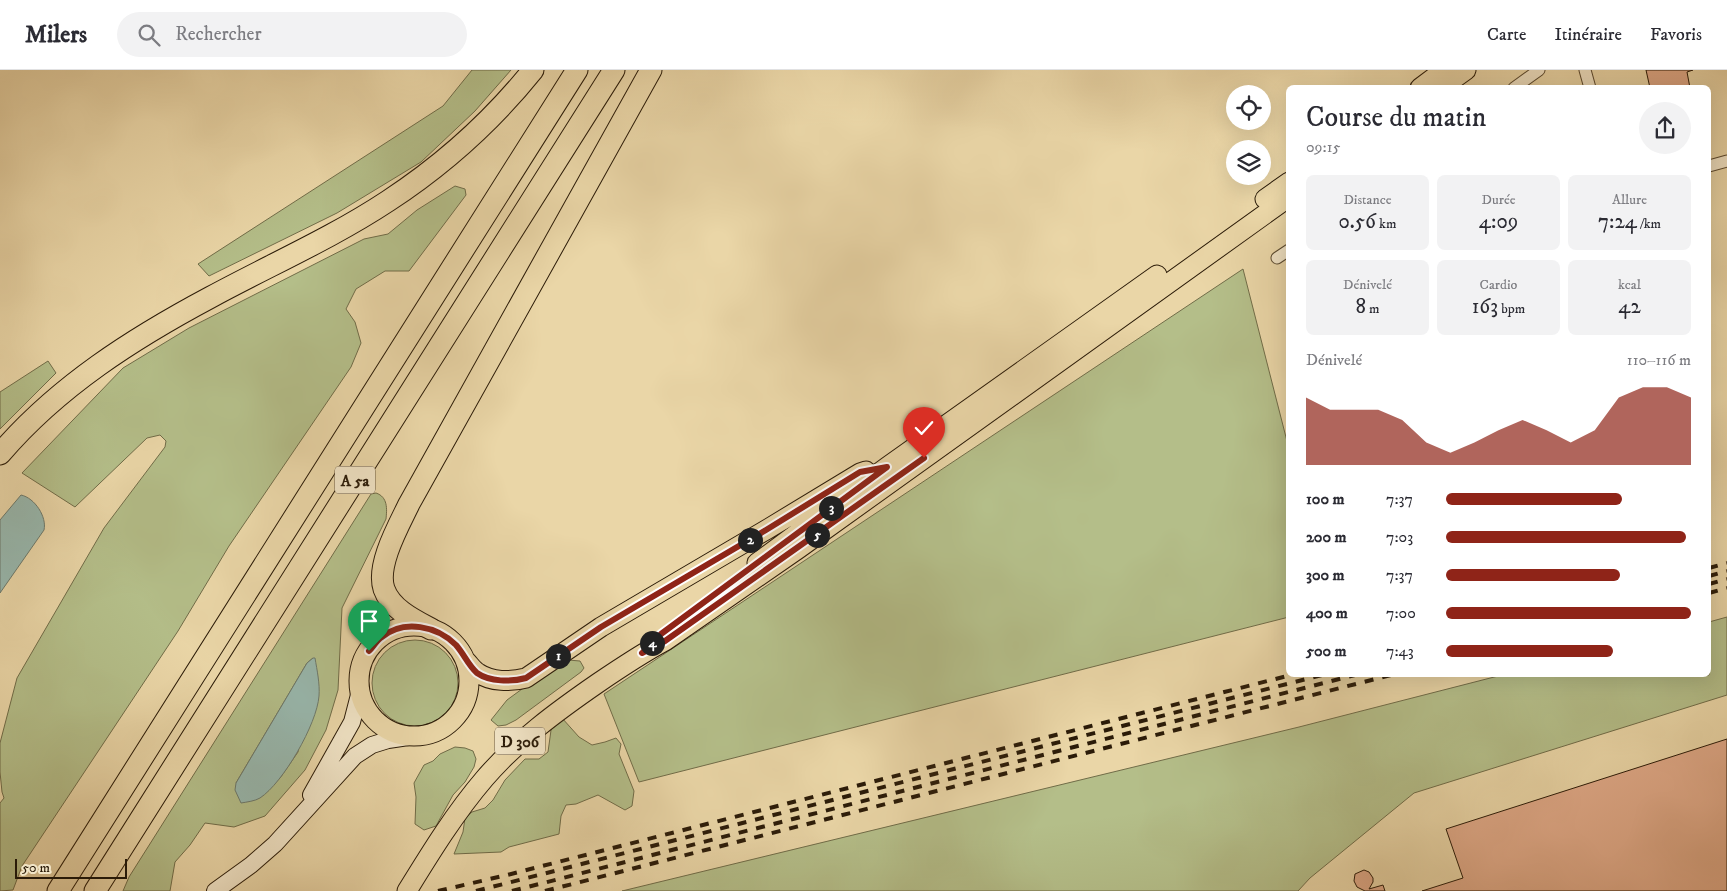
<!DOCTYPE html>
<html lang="fr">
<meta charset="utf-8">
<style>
:root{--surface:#fff;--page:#f2f2f3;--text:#2b2b33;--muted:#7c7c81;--line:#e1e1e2;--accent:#8f2418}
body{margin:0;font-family:"IM FELL DW Pica",serif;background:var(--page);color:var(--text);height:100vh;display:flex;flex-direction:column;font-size:19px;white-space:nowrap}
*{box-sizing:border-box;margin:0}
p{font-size:16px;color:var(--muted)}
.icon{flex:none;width:28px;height:28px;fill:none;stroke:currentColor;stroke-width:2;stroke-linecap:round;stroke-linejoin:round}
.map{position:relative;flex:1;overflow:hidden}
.details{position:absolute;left:1286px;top:15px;width:425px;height:592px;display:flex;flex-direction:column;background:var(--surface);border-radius:8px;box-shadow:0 5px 20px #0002}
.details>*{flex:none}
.controls{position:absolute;left:1226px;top:15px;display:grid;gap:10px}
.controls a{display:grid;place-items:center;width:45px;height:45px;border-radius:50%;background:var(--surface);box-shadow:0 5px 20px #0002;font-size:25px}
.scale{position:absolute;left:15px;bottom:12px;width:112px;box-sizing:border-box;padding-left:5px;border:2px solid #2b1b08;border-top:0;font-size:14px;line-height:18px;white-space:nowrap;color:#2b1b08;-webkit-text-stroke:4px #f1e4c6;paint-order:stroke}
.pin{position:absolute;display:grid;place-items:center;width:42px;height:42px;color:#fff;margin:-51px -21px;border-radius:50% 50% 50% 0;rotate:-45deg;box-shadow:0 0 5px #0007}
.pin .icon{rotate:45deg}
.km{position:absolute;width:25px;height:25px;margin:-12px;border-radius:50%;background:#222;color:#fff;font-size:14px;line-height:25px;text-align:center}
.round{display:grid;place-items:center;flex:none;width:52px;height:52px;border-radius:26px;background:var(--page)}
.overview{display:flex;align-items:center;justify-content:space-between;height:85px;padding:0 20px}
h1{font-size:28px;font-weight:600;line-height:38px}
.stats{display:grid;grid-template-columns:repeat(3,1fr);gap:8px;height:85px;padding:5px 20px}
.stats div{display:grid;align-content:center;border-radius:8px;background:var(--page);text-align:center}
.stats b{font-size:21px;font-weight:600}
.stats small{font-size:14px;font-weight:400}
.stats p{font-size:14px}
.chart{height:140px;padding:10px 20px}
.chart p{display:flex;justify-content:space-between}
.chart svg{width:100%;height:90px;margin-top:5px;fill:var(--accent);opacity:.7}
ul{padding:0 20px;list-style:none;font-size:16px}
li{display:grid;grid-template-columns:80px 60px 1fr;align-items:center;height:38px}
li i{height:12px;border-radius:6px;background:var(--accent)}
header{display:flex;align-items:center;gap:30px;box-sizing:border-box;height:70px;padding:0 25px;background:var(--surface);border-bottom:1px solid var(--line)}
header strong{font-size:24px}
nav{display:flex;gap:28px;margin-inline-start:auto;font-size:18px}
.search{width:350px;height:45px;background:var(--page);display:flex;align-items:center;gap:12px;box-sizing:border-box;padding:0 18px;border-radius:28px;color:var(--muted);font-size:19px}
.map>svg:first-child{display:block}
.green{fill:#b4be89;stroke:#706c48;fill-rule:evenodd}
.water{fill:#98b8ae;stroke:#6c796c}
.building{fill:#dfa988;stroke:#2b1b08}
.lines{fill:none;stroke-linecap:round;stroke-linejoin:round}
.street-casing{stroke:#5b4a30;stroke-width:13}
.secondary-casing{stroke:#2b1b08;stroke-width:18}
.primary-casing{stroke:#2b1b08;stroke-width:21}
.highway-casing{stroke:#2b1b08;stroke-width:23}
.street{stroke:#f1e4c6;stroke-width:11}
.secondary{stroke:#f1e4c6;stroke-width:16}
.primary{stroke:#ead6a7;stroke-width:19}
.highway{stroke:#ead6a7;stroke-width:21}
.rail{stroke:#2b1b08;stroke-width:4;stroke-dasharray:9 9;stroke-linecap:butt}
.route-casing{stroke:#fff;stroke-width:10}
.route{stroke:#8f2418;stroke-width:6}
.labels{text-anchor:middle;stroke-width:4.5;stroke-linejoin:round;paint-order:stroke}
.shield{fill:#f1e4c6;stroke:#665741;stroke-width:1}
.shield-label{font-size:16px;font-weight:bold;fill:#2b1b08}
</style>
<header>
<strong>Milers</strong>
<div class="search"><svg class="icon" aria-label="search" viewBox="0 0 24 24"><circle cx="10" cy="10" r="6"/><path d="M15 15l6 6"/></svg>Rechercher</div>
<nav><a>Carte</a><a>Itinéraire</a><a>Favoris</a></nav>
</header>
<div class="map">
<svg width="1727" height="821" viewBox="0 0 1727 821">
<rect width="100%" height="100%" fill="#ead6a7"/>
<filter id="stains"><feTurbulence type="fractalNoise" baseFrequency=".004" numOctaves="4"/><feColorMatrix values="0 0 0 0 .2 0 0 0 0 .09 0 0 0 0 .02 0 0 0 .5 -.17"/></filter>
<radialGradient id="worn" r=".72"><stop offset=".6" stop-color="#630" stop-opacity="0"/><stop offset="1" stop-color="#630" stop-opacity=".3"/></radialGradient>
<path class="green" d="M472 0H511L475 41 421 92 337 143 209 206 198 194 443 36Z
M455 116 465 119 466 125 409 201H385L356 219 346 239 355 252 361 273 351 297 229 476 178 561 22 796 13 820 0 821V733L4 728 2 722 0 702V673L17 608 104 458 165 377 166 371 160 365 147 368 75 437 22 403 123 298 189 258 364 169 388 164 417 140Z
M1243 199 1289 379V547L639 712 604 624Z
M48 291 56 303 0 359V322Z
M376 423C388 427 387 439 386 449L342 538 338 620 326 660 305 700 265 746 234 757 205 753 190 775 175 792 170 821H123L129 807 371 424ZM313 588 298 682 280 708 259 728 236 713 307 593Z
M1727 547V625L1414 723 1310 808 1298 821H622L1299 657 1502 605H1709V552Z
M372 613a43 43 0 1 1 86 0a43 43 0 1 1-86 0Z
M568 590 580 591 584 598 581 602 516 650 506 655 498 656 491 650 507 630 552 597Z
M562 648 579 667 592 675 605 672 616 668 621 674 619 684 634 721 632 736 625 740 598 725 576 734 566 735 561 746 559 764 509 777 501 782 454 784 463 762 465 748 472 742 485 738 493 730 505 710 525 689H539L548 682 552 653Z
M455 677 465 678 473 681 476 689 474 697 465 712 453 725 436 756 424 760 415 754 416 727 414 713 424 695 433 691 440 684Z"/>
<path class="water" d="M21 425C35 428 47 447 44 460L0 523V450Z
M313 588H315C317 600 320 614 319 626 317 654 283 713 260 728 255 731 247 732 241 733L235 720 236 713 307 593Z"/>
<path class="building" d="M1646 0H1693L1687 2 1690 18H1650Z
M1727 669V821H1422L1463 808 1446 759Z
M1364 800 1369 802 1373 808V812L1369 819 1383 815 1385 821H1365L1357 817 1354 811 1355 804Z"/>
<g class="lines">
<g class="street-casing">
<path id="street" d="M1585 0 1590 18
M1514 18 1539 0
M1709 96 1727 91
M1277 188 1289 180"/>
</g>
<g class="secondary-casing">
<path id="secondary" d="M311 725 352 652 360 621
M215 821 251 795 275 774 355 686 372 675 388 670 415 666"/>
</g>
<g class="primary-casing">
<path id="primary" d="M1420 18 1444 0
M1441 18 1466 0
M1265 129 1289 112
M757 493 887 397 1157 205
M359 611a55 55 0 1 1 110 0a55 55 0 1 1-110 0Z
M466 591C470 595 473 600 478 603 491 612 511 612 526 608L601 557 766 460 860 403 866 401
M407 821C431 782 455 743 485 708 518 670 556 642 598 613 620 598 641 584 665 571L798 479 1289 127"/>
</g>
<g class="highway-casing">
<path id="highway" d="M0 384C58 316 134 268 211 227 270 195 332 168 388 131 443 95 492 51 533 0
M431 559C414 550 391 539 384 519 376 495 399 455 409 434L651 0
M58 821 577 0
M95 821 614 0"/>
</g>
<use href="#street" class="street"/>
<use href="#secondary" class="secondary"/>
<use href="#primary" class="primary"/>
<use href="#highway" class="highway"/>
<path class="rail" d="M1709 498 1727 493
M1709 506 1727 501
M1709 514 1727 509
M1709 523 1727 518
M438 821 507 805 1291 605
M476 821 1322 605
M512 821 1355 605
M545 821 1391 605"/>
</g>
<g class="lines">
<g class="route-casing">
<path id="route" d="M369 581C373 577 377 570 382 567 404 549 437 556 456 575 464 584 468 595 477 603 490 612 511 612 526 608L601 557 766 460 860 402 887 397 661 564 642 583 665 571 924 388"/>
</g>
<use href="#route" class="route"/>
</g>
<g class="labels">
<g class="shield">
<rect x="335" y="396.5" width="40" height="27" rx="4"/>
<rect x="495" y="657.5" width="50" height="27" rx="4"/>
</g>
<g class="shield-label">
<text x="355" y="416">A 5a</text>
<text x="520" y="677">D 306</text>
</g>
</g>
<rect width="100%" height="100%" filter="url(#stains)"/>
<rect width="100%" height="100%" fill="url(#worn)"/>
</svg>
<div class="controls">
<a><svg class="icon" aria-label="locate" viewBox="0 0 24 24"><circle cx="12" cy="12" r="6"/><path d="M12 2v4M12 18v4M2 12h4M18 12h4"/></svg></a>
<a><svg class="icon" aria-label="layers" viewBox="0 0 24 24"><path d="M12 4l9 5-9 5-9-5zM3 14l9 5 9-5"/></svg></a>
</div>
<div class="scale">50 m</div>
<div class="pin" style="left:369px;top:581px;background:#1e9e55"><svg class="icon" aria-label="arrive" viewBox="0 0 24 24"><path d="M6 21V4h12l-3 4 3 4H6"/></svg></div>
<div class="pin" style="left:924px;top:388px;background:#d93025"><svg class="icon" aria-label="check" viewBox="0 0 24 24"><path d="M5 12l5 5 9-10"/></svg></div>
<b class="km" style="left:558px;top:586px">1</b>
<b class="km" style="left:750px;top:470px">2</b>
<b class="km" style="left:831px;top:438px">3</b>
<b class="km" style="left:652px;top:573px">4</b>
<b class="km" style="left:817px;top:465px">5</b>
<section class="details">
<div class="overview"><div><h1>Course du matin</h1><p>09:15</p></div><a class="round"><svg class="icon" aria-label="share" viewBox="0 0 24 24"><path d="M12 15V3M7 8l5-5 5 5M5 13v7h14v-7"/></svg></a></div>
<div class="stats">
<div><p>Distance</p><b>0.56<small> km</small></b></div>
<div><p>Durée</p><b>4:09</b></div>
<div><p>Allure</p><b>7:24<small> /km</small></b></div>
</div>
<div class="stats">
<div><p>Dénivelé</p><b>8<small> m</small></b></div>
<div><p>Cardio</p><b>163<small> bpm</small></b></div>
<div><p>kcal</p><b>42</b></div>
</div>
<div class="chart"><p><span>Dénivelé</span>110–116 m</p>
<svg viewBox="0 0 160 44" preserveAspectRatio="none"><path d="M0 44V11L10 17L20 17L30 17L40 22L50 33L60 38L70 33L80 27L90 22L100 27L110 33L120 27L130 11L140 6L150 6L160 11V44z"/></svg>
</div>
<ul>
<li><b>100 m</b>7:37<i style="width:72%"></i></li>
<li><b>200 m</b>7:03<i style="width:98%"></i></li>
<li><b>300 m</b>7:37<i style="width:71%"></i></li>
<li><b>400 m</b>7:00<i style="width:100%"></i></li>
<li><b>500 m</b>7:43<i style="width:68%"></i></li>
</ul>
</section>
</div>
